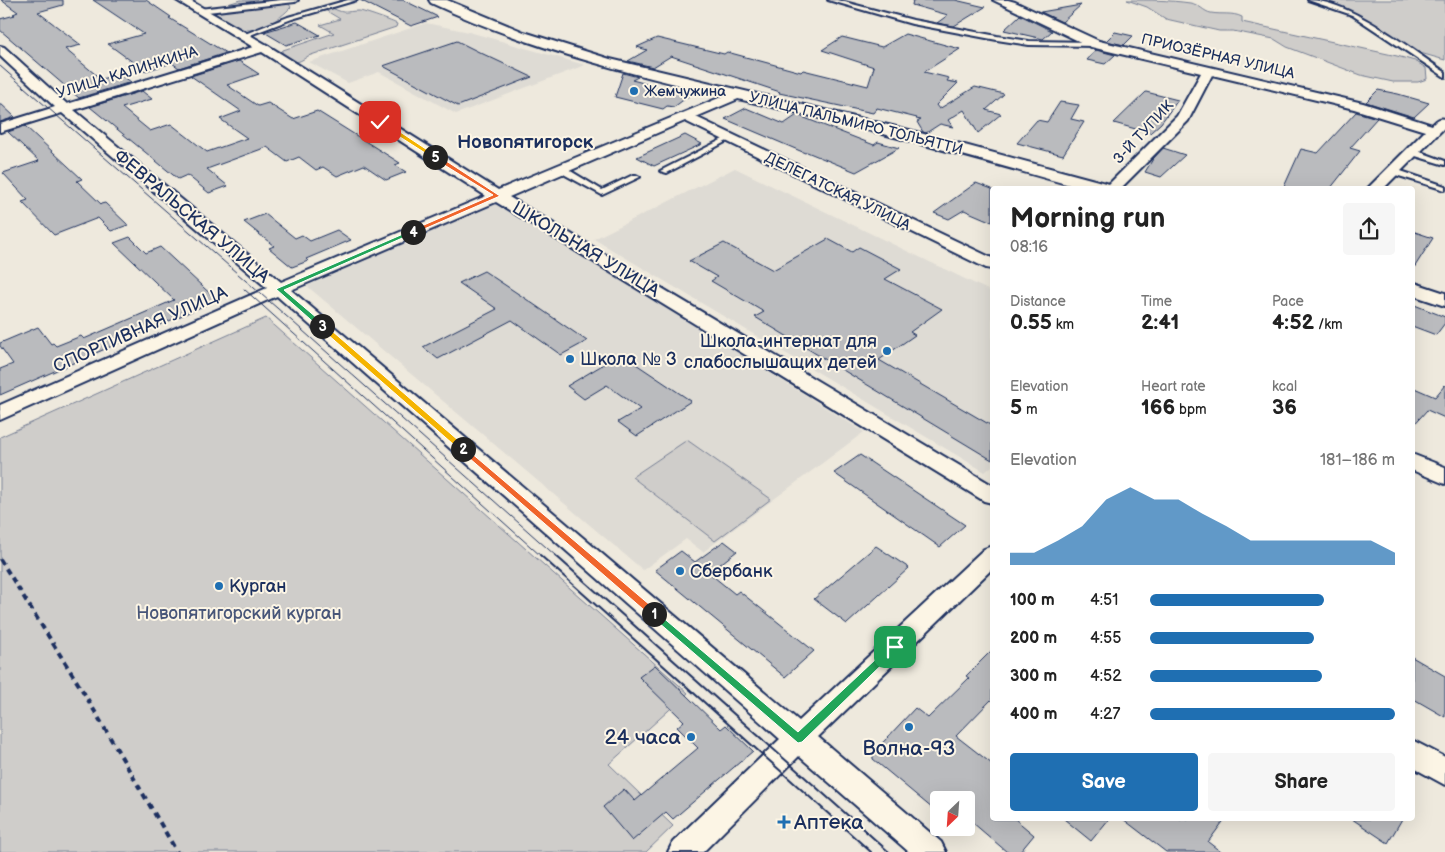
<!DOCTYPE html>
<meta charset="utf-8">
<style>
:root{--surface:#fff;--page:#f6f6f6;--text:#222;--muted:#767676;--accent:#1f6fb2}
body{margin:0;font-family:"Balsamiq Sans",sans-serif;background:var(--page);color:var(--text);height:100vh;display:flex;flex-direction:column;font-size:19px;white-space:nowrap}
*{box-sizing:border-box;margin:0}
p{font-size:16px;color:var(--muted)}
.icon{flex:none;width:28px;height:28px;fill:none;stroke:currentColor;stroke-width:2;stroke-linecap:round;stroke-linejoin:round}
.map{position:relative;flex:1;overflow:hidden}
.drawer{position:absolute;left:990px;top:186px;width:425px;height:635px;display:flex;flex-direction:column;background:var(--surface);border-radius:5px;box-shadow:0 5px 20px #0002}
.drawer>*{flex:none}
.needle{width:32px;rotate:205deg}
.fabs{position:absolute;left:930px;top:791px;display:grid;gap:10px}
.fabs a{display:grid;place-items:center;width:45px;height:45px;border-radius:5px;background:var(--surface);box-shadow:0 5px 20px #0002;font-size:25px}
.pin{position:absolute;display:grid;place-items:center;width:42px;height:42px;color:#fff;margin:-21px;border-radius:10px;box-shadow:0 2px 8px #0006}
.km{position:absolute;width:25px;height:25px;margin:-12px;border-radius:50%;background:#222;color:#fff;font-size:14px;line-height:25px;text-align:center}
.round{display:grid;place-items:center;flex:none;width:52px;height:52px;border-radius:5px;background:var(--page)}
.summary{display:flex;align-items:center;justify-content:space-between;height:85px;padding:0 20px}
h1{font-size:28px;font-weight:700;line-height:38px}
.stats{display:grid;grid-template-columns:repeat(3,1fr);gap:8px;height:85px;padding:5px 20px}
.stats div{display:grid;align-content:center}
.stats b{font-size:21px;font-weight:700}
.stats small{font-size:14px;font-weight:400}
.stats p{font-size:14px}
.chart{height:140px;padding:10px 20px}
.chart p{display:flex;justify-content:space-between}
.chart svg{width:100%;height:90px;margin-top:5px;fill:var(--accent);opacity:.7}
.primary-button{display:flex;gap:10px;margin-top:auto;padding:10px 20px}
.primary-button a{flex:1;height:58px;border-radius:5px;background:var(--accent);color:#fff;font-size:20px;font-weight:700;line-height:58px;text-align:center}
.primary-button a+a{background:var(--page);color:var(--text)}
ul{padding:0 20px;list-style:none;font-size:16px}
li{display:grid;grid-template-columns:80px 60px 1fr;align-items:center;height:38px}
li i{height:12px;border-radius:6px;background:var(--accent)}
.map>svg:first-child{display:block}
.built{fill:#dedbd4}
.green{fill:#cfcdca;stroke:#757e94}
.building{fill:#babbbe;stroke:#1b2f5e}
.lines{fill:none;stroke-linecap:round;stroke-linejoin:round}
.service-casing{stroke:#1b2f5e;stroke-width:4}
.minor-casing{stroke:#1b2f5e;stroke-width:4}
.tertiary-casing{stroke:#1b2f5e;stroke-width:4}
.path{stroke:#1b2f5e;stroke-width:4;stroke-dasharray:6 5;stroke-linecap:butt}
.service{fill:#fcf5e5;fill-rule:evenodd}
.minor{fill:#fcf5e5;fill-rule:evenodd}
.tertiary{fill:#fcf5e5;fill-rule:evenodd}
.tram-far1{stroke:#1b2f5e;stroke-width:1}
.tram{stroke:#1b2f5e;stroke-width:2}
.split-1{fill:#22a559;stroke:#fff}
.split-2{fill:#f0652b;stroke:#fff}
.split-3{fill:#f5b400;stroke:#fff}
.split-4{fill:#22a559;stroke:#fff}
.split-5{fill:#f0652b;stroke:#fff}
.split-6{fill:#f5b400;stroke:#fff}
.poi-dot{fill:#1f6fb2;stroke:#fcf5e5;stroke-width:2}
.labels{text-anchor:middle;stroke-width:4;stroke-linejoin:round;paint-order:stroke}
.far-street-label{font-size:15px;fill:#1b2f5e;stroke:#fcf5e5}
.far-poi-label{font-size:15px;fill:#1b2f5e;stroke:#fcf5e5;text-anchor:start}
.street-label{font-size:18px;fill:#1b2f5e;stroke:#fcf5e5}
.poi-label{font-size:18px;fill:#1b2f5e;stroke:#fcf5e5;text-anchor:start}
.park-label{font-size:18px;fill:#485679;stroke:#fcf5e5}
.far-district-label{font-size:19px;font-weight:bold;fill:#1b2f5e;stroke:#fcf5e5}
.near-poi-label{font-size:21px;fill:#1b2f5e;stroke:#fcf5e5;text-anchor:end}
</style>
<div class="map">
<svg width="1445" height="852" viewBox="0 0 1445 852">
<rect width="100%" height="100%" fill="#eee9dd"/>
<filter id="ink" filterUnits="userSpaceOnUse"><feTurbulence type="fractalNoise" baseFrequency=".02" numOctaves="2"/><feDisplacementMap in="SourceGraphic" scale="10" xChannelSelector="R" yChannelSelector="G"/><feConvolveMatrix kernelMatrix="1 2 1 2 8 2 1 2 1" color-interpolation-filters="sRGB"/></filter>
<g filter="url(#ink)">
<path class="built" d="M426 23 469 32 585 65 456 114 379 72 348 83 309 62Z
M735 168 992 292V466L985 472 594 239Z
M498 202 864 432 703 552 686 539 643 570 307 286Z"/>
<path class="green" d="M241 0H286L291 7C279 20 258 34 238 29 228 26 218 20 209 15L208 10Z
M1127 0C1149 0 1169 0 1190 3 1199 4 1204 12 1211 13 1222 15 1232 12 1242 17V22L1397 56 1415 61 1426 68 1427 79 1418 82H1393L1361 75 1287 47 1274 39 1233 31H1219L1166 19 1147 7Z
M1308 0H1445V60L1406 49 1344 10Z
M332 8C347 15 344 11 359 11 363 11 394 22 397 24L396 27 308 56C296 65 292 63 280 55L283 50 334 33 320 25 340 19 325 10Z
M266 318 688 693 609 764 673 826 646 852H0V437Z
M687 440 771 499 715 541 632 477Z"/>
<path class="building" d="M1 0H63V5L38 12 81 45 65 49 101 79 120 74 131 82 79 98 0 30V19L15 15 13 14 18 12Z
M93 0H146L171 17 169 18 226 53 179 68 172 63 145 71 108 44 144 34Z
M360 0H403L438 17 411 26Z
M913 0H955L985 7 954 26 937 23 948 15 912 5Z
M1081 5 1062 22 1041 12Z
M1020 15 1052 31 1043 39 1004 30Z
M297 22 320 35 286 45 264 32Z
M1115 32 1133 36 1124 45 1106 41Z
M905 34 960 49 924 72 949 78 947 81 958 83 936 105 939 109 975 87 1004 94 986 110 1001 114 978 133 964 110 948 120 953 127 940 124 926 133 923 132 917 122 921 120 916 119 917 118 877 108 873 113 779 93 780 92 671 56 653 67 628 61 647 50 637 47 657 38 724 54 727 52 801 72 803 70 868 86 874 67 822 50 842 37 882 47Z
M457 41 481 53 532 77 458 106 383 66Z
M1096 50 1115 55 1105 64 1087 60Z
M239 61 259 74 227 85 258 106 268 103 293 119 317 111 400 163 395 165 406 172 386 180 364 165 337 176 323 167 316 170 299 157 287 162 267 147 207 169 228 186 209 193 187 175 178 179 90 107 142 91 152 99 122 108 150 131 171 124 207 152 247 138 220 119 241 111 191 76Z
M623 73 638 77 632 80 690 95 674 107 667 106 663 109 615 97Z
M1378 90 1398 94 1429 103 1414 117 1366 102Z
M1146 92 1178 100 1161 123 1150 133 1114 123Z
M1060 102 1079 105 1071 119 1084 122 1063 155 1017 143 1037 120 1047 122Z
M0 103 15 117 0 122Z
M746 108 784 124 797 115 874 145 878 142 899 148 856 172 807 152 805 153 725 119Z
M1356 112 1377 118 1350 148 1360 151 1330 189H1283L1301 149 1318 153Z
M25 126 82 179 77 181 101 204 105 203 128 225 111 231 98 218 54 235 22 202 28 200 3 173 39 161 8 132Z
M685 135 702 144 654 166 637 157Z
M1163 148 1185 155 1161 177 1145 172 1153 159Z
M976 183 992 189V222L964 210 949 219 934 213Z
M265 214 295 238 302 235 310 241 337 230 351 240 306 259 308 261 292 267 269 248 274 246 244 222Z
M1412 231 1433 238 1412 271Z
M130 237 146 253 160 247 217 300 0 395V369L13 364 0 346V343L38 327 51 344 53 343 56 346 81 336 84 339 174 300 114 243Z
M828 239 852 252 859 247 901 269 885 279 942 309 910 332 915 335 879 360 992 426V460L755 317 764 312 711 281 717 277 689 261 724 243 773 270Z
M484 271 526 299 587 341 561 355 512 320 438 359 423 347 497 309 459 283Z
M1412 304 1445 317V323L1436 335 1412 326Z
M621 354 691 401 637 436 618 422 640 409 607 385 584 399 567 386Z
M1445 385V418L1427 410 1412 427V387L1435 397Z
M860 455 965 525 940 547 834 473Z
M724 541 737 551 709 573 735 594 739 591 814 651 785 677 655 570 681 551 695 562Z
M876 546 909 568 847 624 814 599Z
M992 650V699L956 736 992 764V819H1015L1034 835 1020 852H1007L966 817V800H939V814L873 759V753L915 708 928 718 969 678 966 676Z
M1412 657 1445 676V717L1412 698Z
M655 665 721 729 726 725 753 751 673 819 666 812 632 841 603 807 624 789 635 801 698 748 677 727 684 721 639 677Z
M1064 819H1109L1091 841Z
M1123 819H1225L1208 842 1221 852H1166Z
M1352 819H1402L1388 843Z"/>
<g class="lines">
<g class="service-casing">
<path id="service" d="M281 0H298L295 2 199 13 196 11 199 9Z
M348 0H357L292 19 245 37 240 36 288 17Z
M828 0H837L913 20 997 36 1029 41 1095 42 1098 44 1095 46 1029 45 997 40 912 24Z
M1308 0C1350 0 1410 49 1445 72V77L1352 15Z
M729 136 732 138 731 139 667 173 660 171Z
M1409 150H1415L1445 161V165L1409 154Z
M558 167H564L602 190 633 175H636L640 177 602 195 558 171Z
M1389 169H1395L1445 186V190L1389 173Z"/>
</g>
<g class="minor-casing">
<path id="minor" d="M176 0H189L267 45 498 190 738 90 744 94 743 97 696 117 992 258V269L986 268 685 121 509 197 992 485V503L984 501 496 202 291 290 799 721 984 549 992 546V569L818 737 941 842 946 852H909L799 756 703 852H668L673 842 780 739 277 296 0 420V405L267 288 62 113 0 132V124L55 107 0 56V46L4 47 67 104 253 47ZM262 52 486 196 281 282 74 110Z
M993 0H1008L1015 2 1099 41 1363 103 1432 125C1436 121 1439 117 1445 119V127L1383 189H1367L1425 131 1354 109 1212 75 1188 121 1120 189H1104L1177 116 1201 73 1091 47Z
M1412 454 1445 467V484L1412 470Z
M1412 740 1445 757V785L1412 767Z"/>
</g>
<g class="tertiary-casing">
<path id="tertiary" d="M429 0H447L524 32 610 59 909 130 1113 185 1115 189H1084C992 163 900 137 807 115 678 85 551 59 431 3Z
M1412 282 1445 293V306L1412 295Z"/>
</g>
<path class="path" d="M0 559 84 693 177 852"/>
<use href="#service" class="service"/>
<use href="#minor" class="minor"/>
<use href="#tertiary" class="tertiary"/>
<path class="tram-far1" d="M0 66 293 322 556 556
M244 289 541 556"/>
<path class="tram" d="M540 555 871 852
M555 555 889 852"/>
</g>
</g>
<path class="split-1" d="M654 610 798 732 892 644H899L900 647 802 742 798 743 651 616 649 614Z"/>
<path class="split-2" d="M463 446 657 611V616H651L461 451 459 449Z"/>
<path class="split-3" d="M319 324H324L466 447V451H461L319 327Z"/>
<path class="split-4" d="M410 231 416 232 284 290 324 324V327H319L276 289Z"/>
<path class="split-5" d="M433 155H437L500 196 415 233H410V231L493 195 433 158Z"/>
<path class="split-6" d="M378 120H382L438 157 433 158 378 123Z"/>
<g class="poi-dot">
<circle cx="634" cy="91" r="5"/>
<circle cx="887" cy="351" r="5"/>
<circle cx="570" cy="359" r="5"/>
<circle cx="680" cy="571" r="5"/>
<circle cx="219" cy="586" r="5"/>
<circle cx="909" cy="727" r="5"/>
<circle cx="691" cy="737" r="5"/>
<path d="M781.5 814.5h5v5h5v5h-5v5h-5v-5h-5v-5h5z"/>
</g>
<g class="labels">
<g class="far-street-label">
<text transform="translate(1218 56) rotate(13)" y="5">ПРИОЗЁРНАЯ УЛИЦА</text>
<text transform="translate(127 72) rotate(-17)" y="5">УЛИЦА КАЛИНКИНА</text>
<text transform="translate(856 123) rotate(14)" y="5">УЛИЦА ПАЛЬМИРО ТОЛЬЯТТИ</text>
<text transform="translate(1143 132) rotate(-47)" y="5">3-Й ТУПИК</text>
<text transform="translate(838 191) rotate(26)" y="5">ДЕЛЕГАТСКАЯ УЛИЦА</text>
</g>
<g class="far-poi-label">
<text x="644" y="96">Жемчужина</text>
</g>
<g class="street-label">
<text transform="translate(192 216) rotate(40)" y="6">ФЕВРАЛЬСКАЯ УЛИЦА</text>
<text transform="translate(586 249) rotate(31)" y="6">ШКОЛЬНАЯ УЛИЦА</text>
<text transform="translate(140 329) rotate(-24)" y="6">СПОРТИВНАЯ УЛИЦА</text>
</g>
<g class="poi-label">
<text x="877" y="347" text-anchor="end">Школа-интернат для<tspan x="877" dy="21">слабослышащих детей</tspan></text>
<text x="580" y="365">Школа № 3</text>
<text x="690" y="577">Сбербанк</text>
<text x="229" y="592">Курган</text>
</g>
<g class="park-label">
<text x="239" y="619">Новопятигорский курган</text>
</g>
<g class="far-district-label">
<text x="525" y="148">Новопятигорск</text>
</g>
<g class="near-poi-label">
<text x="681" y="744">24 часа</text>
<text x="909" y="755" text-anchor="middle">Волна-93</text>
<text x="794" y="829" text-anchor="start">Аптека</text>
</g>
</g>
</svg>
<div class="fabs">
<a><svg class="needle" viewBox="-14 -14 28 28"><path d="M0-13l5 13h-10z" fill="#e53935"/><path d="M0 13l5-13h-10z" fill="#767676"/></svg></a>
</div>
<div class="pin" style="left:895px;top:647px;background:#1e9e55"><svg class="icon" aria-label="arrive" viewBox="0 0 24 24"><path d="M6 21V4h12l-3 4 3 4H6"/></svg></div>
<div class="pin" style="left:380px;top:122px;background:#d93025"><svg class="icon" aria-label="check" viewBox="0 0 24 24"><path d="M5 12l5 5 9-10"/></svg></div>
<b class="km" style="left:654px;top:614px">1</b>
<b class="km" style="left:463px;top:449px">2</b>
<b class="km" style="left:322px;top:326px">3</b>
<b class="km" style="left:413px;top:232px">4</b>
<b class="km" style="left:435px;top:157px">5</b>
<section class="drawer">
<div class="summary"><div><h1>Morning run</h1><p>08:16</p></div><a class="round"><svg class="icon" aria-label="share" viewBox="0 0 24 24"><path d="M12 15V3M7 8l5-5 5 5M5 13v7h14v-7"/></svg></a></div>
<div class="stats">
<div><p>Distance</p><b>0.55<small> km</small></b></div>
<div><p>Time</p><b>2:41</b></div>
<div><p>Pace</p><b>4:52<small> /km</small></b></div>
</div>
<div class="stats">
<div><p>Elevation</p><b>5<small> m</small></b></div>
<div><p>Heart rate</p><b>166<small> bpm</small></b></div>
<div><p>kcal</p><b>36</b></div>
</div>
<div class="chart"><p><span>Elevation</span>181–186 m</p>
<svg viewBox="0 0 160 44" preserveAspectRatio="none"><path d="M0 44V38L10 38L20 32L30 25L40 12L50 6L60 12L70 12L80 19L90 25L100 32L110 32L120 32L130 32L140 32L150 32L160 38V44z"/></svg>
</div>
<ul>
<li><b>100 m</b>4:51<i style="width:71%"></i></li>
<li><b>200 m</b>4:55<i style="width:67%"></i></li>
<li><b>300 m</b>4:52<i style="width:70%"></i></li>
<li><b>400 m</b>4:27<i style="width:100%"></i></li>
</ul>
<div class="primary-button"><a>Save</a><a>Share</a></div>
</section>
</div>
